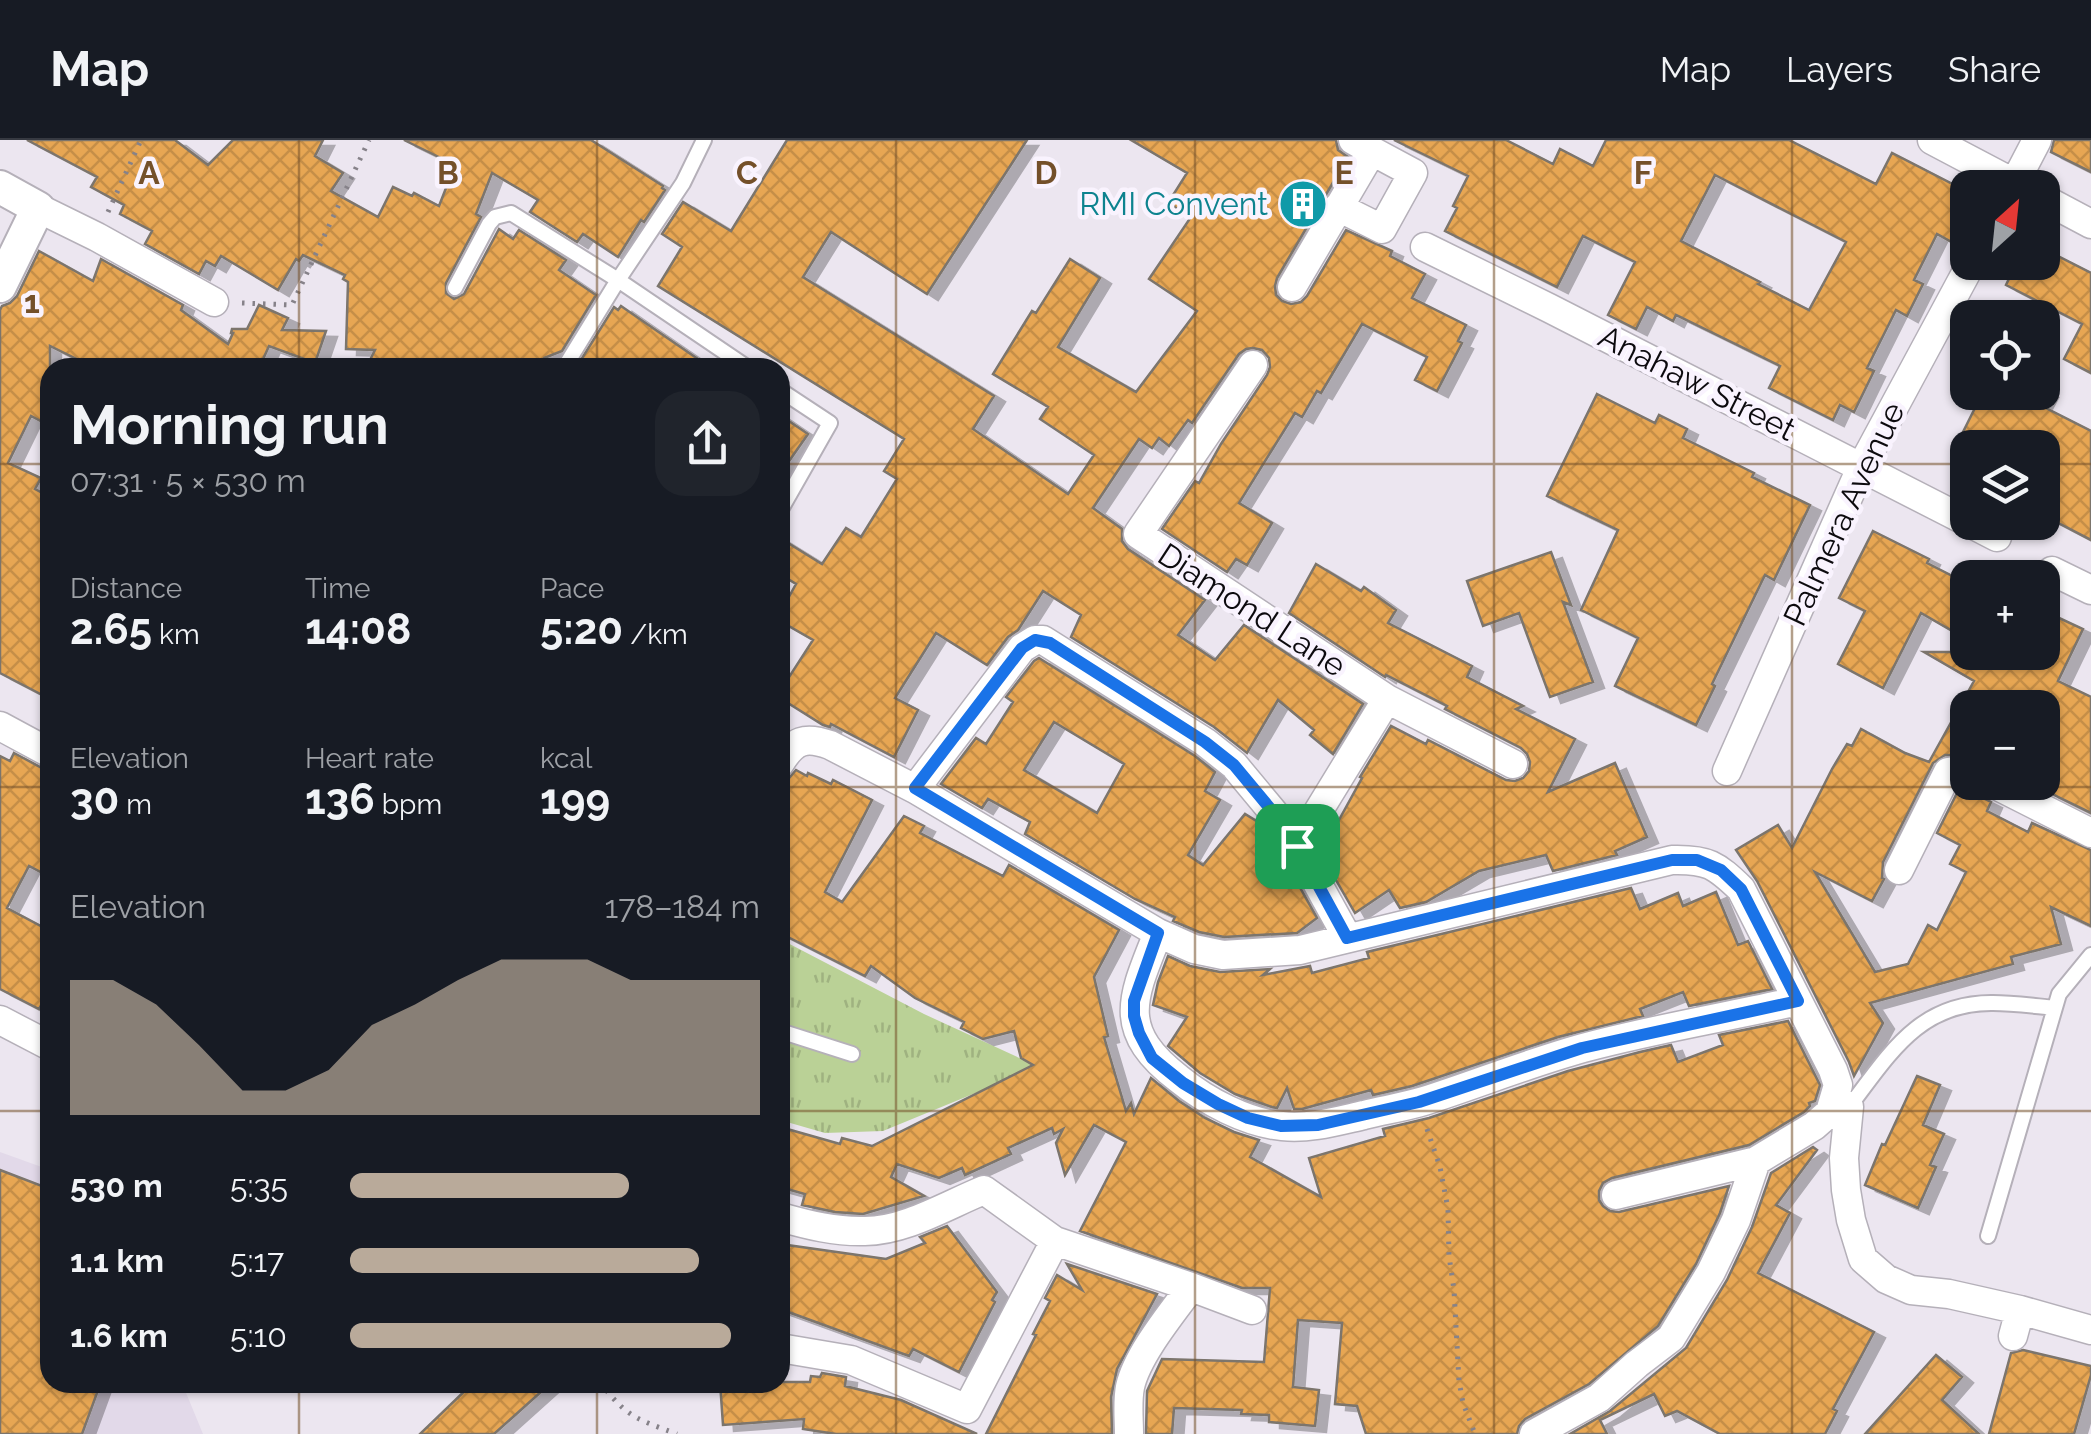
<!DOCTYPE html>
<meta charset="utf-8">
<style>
:root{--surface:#171b24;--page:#20242c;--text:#f1f3f6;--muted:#9ea1a6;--line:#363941;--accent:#b9aa9a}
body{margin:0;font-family:Raleway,sans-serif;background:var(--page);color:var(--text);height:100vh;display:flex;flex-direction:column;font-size:38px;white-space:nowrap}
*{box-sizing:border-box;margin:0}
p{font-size:32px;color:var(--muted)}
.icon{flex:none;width:55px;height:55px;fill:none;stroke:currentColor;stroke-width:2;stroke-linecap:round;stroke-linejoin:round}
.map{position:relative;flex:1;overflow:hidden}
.side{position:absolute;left:40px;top:218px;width:750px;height:1035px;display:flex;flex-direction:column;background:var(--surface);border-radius:30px;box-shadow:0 2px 8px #0004}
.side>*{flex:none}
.needle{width:65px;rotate:27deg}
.buttons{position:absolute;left:1950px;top:30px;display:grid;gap:20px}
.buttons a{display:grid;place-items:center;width:110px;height:110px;border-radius:20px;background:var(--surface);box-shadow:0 2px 8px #0004;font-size:50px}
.pin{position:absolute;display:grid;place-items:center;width:85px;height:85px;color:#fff;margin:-42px;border-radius:20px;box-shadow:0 5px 15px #0006}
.round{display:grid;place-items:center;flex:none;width:105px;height:105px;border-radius:30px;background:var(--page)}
.head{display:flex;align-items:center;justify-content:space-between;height:170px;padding:0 30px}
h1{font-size:55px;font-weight:700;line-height:75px}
.stats{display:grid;grid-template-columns:repeat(3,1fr);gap:15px;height:170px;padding:10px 30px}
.stats div{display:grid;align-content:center}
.stats b{font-size:42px;font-weight:700}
.stats small{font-size:28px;font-weight:400}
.stats p{font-size:28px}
.chart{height:280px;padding:20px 30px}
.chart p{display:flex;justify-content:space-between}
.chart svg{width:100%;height:180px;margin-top:10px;fill:var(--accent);opacity:.7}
ul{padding:0 30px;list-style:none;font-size:32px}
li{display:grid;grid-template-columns:160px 120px 1fr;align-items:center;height:75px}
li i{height:25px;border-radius:12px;background:var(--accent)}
header{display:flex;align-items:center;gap:60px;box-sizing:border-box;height:140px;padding:0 50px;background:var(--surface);border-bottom:2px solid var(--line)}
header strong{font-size:48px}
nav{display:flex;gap:55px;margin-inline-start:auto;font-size:35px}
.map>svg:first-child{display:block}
.built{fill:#e2d9e9}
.grass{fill:url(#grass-tufts)}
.building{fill:url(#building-cross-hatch);stroke:#7b746c;stroke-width:2.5;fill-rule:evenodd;filter:url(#shadow)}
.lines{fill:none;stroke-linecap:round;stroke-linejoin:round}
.service-casing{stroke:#b5b0b9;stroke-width:18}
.minor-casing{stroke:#b5b0b9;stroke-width:31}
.tertiary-casing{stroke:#b5b0b9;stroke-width:36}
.path{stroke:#868289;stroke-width:5;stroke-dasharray:2.5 8;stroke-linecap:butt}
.service{stroke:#fff;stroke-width:14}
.minor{stroke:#fff;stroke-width:28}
.tertiary{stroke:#fff;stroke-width:32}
.route-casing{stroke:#fff;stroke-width:20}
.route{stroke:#1a73e8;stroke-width:12}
.grid{fill:none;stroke:#74502a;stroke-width:2.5;stroke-opacity:0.55}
.labels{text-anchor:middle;stroke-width:9;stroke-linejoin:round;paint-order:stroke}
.culture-label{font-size:32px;fill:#0d838f;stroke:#f9f3fe;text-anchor:end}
.street-label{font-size:32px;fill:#0c0a0e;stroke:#f9f3fe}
.grid-label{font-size:32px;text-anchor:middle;font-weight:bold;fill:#74502a;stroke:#f9f3fe;stroke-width:9;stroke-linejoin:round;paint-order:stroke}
</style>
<header>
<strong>Map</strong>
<nav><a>Map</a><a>Layers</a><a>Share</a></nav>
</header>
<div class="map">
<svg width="2091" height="1294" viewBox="0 0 2091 1294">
<defs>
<pattern id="grass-tufts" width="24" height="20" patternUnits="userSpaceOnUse" patternTransform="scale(2.5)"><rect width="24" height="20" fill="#bad196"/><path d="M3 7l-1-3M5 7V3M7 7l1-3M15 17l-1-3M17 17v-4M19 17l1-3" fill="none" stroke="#9fb280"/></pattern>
<pattern id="building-cross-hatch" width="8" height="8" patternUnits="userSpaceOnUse" patternTransform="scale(2.5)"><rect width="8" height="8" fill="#e7a653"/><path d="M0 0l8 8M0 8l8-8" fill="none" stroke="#c58e47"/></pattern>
<filter id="shadow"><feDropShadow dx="11" dy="6" stdDeviation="0" flood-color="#0004"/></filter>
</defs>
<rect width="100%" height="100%" fill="#ece6f0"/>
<path class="built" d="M0 1012 50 1030V1242L182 1243 203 1294H0Z"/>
<path class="grass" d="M780 799 924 874 1039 927 883 991 825 993 780 980Z"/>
<path class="building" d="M27 0H175L208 25 233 0H323L315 16 343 33 331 51 378 77 393 47 412 56 414 53 439 66 455 25 404 0H591L663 46 662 48 665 50 644 82 641 80 618 117 583 94 577 102 530 72 538 60 492 33 476 74 481 77 446 143V153L454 159 464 154 499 89 513 99 519 90 566 120 559 130 596 155 562 211 544 218 538 228H366L375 210 346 209 348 142 343 139 345 135 303 115 299 121 296 119 278 150 221 116 215 126 206 121 199 134 145 104 152 91 120 74 124 65 91 47 97 37Z
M787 0H1027L927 154 831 92 803 137 994 256 973 289 1068 354 1094 315 1040 279 1048 267 993 234 1032 171 1036 173 1070 119 1100 138 1058 207 1136 252 1197 171 1149 139 1191 77 1168 63 1187 33 1131 0H1336L1338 10 1348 17 1277 138 1275 146 1276 155 1282 161 1291 164 1301 162 1307 156 1346 90 1392 111 1390 116 1425 134 1412 158 1466 185 1458 201 1462 203 1437 251 1415 240 1427 217 1362 184 1321 253 1317 251 1302 277 1295 273 1239 363 1272 383 1247 425 1236 419 1227 432 1162 389 1195 341 1199 343 1221 304 1267 235 1270 227 1269 218 1262 210 1253 208 1246 209 1239 214 1192 283 1188 280 1169 306 1159 298 1152 308 1139 299 1093 368 1122 389V401L1128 409 1205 460 1178 495 1215 520 1244 485 1363 564 1333 614 1310 595 1314 590 1278 560 1247 613 1214 587 1071 497 1081 475 1043 451 1018 490 1008 497 987 525 936 493 895 558 918 570 894 617 831 584 830 587 823 585 780 558V551L813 500 780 481V473L796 444 780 434V398L822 424 846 388 861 397 897 339 884 331 904 299 658 146 682 107 662 94 683 62 731 91Z
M1394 0H1506L1553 24 1560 9 1593 26 1606 0H1789L1876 44 1892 13 1968 52V84L1957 105 1937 94 1914 140 1923 144 1907 176 1896 170 1867 228 1874 231 1854 272 1840 265 1833 280 1769 248 1780 226 1676 175 1673 181 1647 167 1636 189 1608 175 1635 122 1583 96 1557 147 1445 91 1457 68 1453 66 1468 36ZM1715 35 1846 102 1809 170 1758 144 1760 142 1681 101Z
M2054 0H2091V32L2051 12Z
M2042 108 2091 133V233L2064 219 2082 184 2006 145 2017 122H2042Z
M39 111 93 141 101 119 183 165 181 170 228 204 233 193H231L232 189H247L259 165 288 178 282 190 326 191 315 223 269 206 260 226 261 228H95L50 206V286L31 276 8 323 41 338 35 349 50 357V559L0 533V170L2 166 10 163 17 156Z
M621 166 647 184 711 228H586L579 223 614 167 618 170Z
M1983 252H2047L2040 265 2091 291V400L2043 375 2051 359 2042 354V308H1955Z
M1597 254 1655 283 1659 275 1687 289 1683 298 1754 333 1752 337 1810 365 1774 440 1765 435 1712 544 1715 546 1696 585 1615 546 1638 498 1581 470 1618 390 1547 356Z
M780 275 808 294 780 334Z
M1873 391 1929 419 1927 423 1968 444V500L1921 473 1883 548 1838 524 1865 471 1839 458Z
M1551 412 1571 465 1563 462 1593 542 1550 557 1519 473 1483 486 1467 441Z
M1316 424 1361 451 1364 447 1396 470 1388 483 1472 526 1467 537 1523 566 1516 569 1575 599 1548 652 1615 623 1647 697 1615 711 1617 715 1553 731 1546 715 1479 731 1426 762 1400 768 1389 750 1355 773 1317 707 1329 687 1334 689 1362 638 1360 637 1391 586 1426 604 1428 600 1506 640 1515 641 1523 638 1529 631 1530 622 1527 614 1521 608 1445 569 1447 566 1386 535 1385 537 1289 473Z
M2042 470 2083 489 2058 541 2091 557V673L2048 652 2053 641 2042 636V596L2056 568H1968V615H1945L1933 623 1883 722 1882 738 1884 739 1872 761 1815 732 1875 832 1908 824 1928 785 1937 790 1966 732 1950 724 1960 705 1937 693 1959 649H1974L1981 657 1991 662 1987 671 2028 692 2032 683 2091 710V786L2051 767 2061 804 2011 817 2013 824 1870 863 1883 883 1854 936 1849 922 1781 788 1757 741 1736 710 1778 685 1792 708 1832 629 1847 604 1852 606 1861 589 1905 613 1929 622 1974 541 1924 512H2042Z
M1039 518 1195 616 1215 632 1205 651 1220 660 1188 715 1203 725 1245 674 1258 682 1280 712 1317 778 1297 793 1224 797 1199 792 1173 781 1175 777 1135 759 1025 694 1030 682 988 659 982 668 941 644 976 598 986 604 1013 562 1006 557 1034 521ZM1054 582 1124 624 1097 673 1024 630Z
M14 613 42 628 50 630V737L29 726 7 768 50 791V849L39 869 0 849V616L10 621Z
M796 630 807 636 808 633 831 644 833 640 872 660 825 752 842 762 904 676 924 686 920 693 1003 736 1009 725 1119 790 1094 837 1108 896 1104 897 1126 971 1131 963 1134 974 1151 938 1179 961 1205 978 1234 992 1259 1000 1250 1017 1321 1057 1309 1018 1385 996 1383 989 1429 978 1568 931 1640 912 1671 905 1678 922 1723 905 1719 895 1788 881 1820 945 1815 961 1809 963 1810 966 1804 972 1749 1005 1612 1038 1603 1043 1599 1051V1060L1603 1066 1610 1071 1619 1072 1729 1046 1720 1073 1696 1124 1658 1186 1589 1244 1525 1279 1519 1286 1517 1294H1366L1357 1266 1335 1264 1342 1183 1298 1180 1293 1247 1319 1250 1315 1286 1269 1282V1275L1241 1274 1242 1270 1174 1268 1172 1294H1146L1147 1251 1162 1219 1264 1222 1270 1148H1242L1080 1091 1126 1002 1094 985 1065 1035 1056 1003 1063 989 1054 994 1052 988 1008 1008 1011 1014 965 1035 962 1028 939 1038 897 1024 891 1037 924 1056 863 1074 835 1072 802 1065 805 1054 780 1047V987L840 1004 842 998 872 1006 1033 925 1021 918 1014 891 983 899 961 888 964 882 915 858 871 826 865 836 780 793V640L789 638Z
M1631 748 1640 769 1678 753 1683 766 1716 752 1738 805 1748 801 1772 849 1689 866 1683 852 1640 869 1643 876 1558 897 1412 946 1373 955 1371 950 1302 969H1294L1287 948 1277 968 1272 967 1235 954 1200 933 1168 906 1187 877 1153 865 1158 842 1168 816 1190 826 1220 832 1270 829 1263 835 1310 826 1312 833 1369 818 1367 812Z
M1917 936 1940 945 1923 985 1944 994 1930 1025 1936 1027 1918 1068 1865 1045 1882 1004 1885 1005Z
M1813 1007 1817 1010 1776 1065 1790 1073 1758 1133 1874 1192 1833 1269 1837 1271 1825 1294H1720L1677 1271 1665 1276 1654 1254 1600 1280 1607 1294H1570L1610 1271 1686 1208 1727 1140 1752 1087 1771 1033Z
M0 1030 50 1049V1242H101L82 1294H0Z
M947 1086 997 1152 992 1160 995 1162 959 1232 913 1209 909 1216 780 1169V1104L886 1119 925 1103 920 1097Z
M1067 1124 1157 1154 1117 1229 1111 1257 1112 1294H986L1036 1195 1033 1194 1050 1161 1045 1158 1057 1135 1082 1150Z
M2023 1210 2091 1226V1235L2074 1294H1989L2011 1213Z
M1936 1215 1962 1237 1942 1260 1979 1294H1865Z
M822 1233 846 1237 845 1246 901 1260 977 1294H836L803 1289 804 1279 723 1285 720 1242H810L811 1236 820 1237Z
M474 1242H552L494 1294H420Z"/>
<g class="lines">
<g class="service-casing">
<path id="service" d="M455 148 489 84 495 77 511 73 618 140 748 228
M564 228 618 140 683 43 704 0
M780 250 830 283 780 371
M780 891 852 914
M1849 967C1889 915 1919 862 1993 863 2013 863 2034 866 2055 868
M1988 1096 2059 854 2091 815"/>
</g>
<g class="minor-casing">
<path id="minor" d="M1932 0 2023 48
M2012 48 2037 0
M2042 58 2091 84
M1338 67 1382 89 1413 33 1372 11
M38 68 97 97 214 162
M1425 107 1549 168 1968 382
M1292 147 1372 11 1353 0
M1253 225 1138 394 1387 559 1297 706
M1968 382 1997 397
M2052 431 2091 450
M1387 559 1513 624
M0 586 50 613
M780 623C794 600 805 596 830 605L915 649 1158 793 1194 809 1223 815 1300 810 1672 720C1708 719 1716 725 1741 749L1833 930 1838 945 1830 972 1814 986 1756 1021 1616 1055
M1727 631 1861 328 1972 122
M1990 642 2091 693
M915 649 1022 508 1035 500H1043L1205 602 1234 625 1288 690 1347 797
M1899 730 1948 632 1954 631 1968 633
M1158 793C1132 858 1115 890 1179 939 1206 961 1247 983 1282 986 1310 989 1337 981 1364 975 1384 970 1404 967 1424 961 1477 944 1529 923 1583 908 1653 889 1727 877 1798 861
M0 880 50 906
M1835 958 1849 967 1844 1018 1846 1050 1851 1080 1863 1119 1886 1139 1911 1150 1949 1154 2020 1170 2091 1190
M780 1077C808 1085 836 1092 865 1091 905 1091 947 1065 984 1050L1055 1101 1191 1147 1252 1170
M2013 1196 2020 1170
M780 1208 851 1220 967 1269 1055 1101
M1129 1294C1129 1279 1127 1262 1130 1247 1137 1215 1172 1173 1191 1147
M1534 1294 1599 1258 1637 1224 1671 1198 1711 1132 1736 1080 1756 1021"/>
</g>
<g class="tertiary-casing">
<path id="tertiary" d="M0 47 38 68 0 146"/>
</g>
<path class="path" d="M108 72 141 0
M242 163 292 165 369 0
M1427 989 1440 1027 1448 1069 1449 1116 1454 1150 1459 1241 1463 1263 1475 1294
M600 1242C627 1278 637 1279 677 1294"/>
<use href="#service" class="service"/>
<use href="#minor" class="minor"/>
<use href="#tertiary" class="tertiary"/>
</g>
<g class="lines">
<g class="route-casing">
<path id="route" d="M1035 500 1050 503 1205 602 1234 625 1288 690 1347 798 1672 720H1697L1721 730 1741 749 1798 861 1582 908 1419 962 1318 985 1281 986 1248 978 1218 964 1183 943 1152 918 1139 893 1134 876V861L1158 793 915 648 1022 508Z"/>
</g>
<use href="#route" class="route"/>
</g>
<path class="grid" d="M299 0V228M597 0V228M896 0V1294M1195 0V1294M1494 0V1294M1792 0V1294M0 324H50M780 324H1968M2042 324H2091M0 647H50M780 647H2091M0 971H50M780 971H2091M299 1242V1294M597 1242V1294"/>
<defs>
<g id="building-disc" transform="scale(2.5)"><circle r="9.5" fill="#0f9aa8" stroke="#f9f3fe"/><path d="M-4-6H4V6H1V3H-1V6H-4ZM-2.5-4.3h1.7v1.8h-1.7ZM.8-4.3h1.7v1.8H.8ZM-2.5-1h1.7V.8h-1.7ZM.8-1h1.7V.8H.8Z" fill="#fff"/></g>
</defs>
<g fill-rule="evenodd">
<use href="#building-disc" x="1303" y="64"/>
</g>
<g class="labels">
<g class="culture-label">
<text x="1268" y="75">RMI Convent</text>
</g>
<g class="street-label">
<text transform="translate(1697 243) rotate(27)" y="11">Anahaw Street</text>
<text transform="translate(1844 374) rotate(-65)" y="11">Palmera Avenue</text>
<text transform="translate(1252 470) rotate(33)" y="11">Diamond Lane</text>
</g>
</g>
<g class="grid-label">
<text x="149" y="44">A</text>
<text x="448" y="44">B</text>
<text x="747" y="44">C</text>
<text x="1046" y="44">D</text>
<text x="1344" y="44">E</text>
<text x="1643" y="44">F</text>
<text x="32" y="173">1</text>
</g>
</svg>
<div class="buttons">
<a><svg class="needle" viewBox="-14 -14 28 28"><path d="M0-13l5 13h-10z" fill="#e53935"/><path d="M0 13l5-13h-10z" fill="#9ea1a6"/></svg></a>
<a><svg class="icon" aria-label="locate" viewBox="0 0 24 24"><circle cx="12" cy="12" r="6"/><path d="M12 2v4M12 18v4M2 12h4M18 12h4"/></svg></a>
<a><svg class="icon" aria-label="layers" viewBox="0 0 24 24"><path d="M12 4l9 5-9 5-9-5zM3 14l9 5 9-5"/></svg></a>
<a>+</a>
<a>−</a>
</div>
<div class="pin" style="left:1297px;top:706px;background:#1e9e55"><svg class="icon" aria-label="arrive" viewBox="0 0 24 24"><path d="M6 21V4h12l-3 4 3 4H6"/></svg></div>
<section class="side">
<div class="head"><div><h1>Morning run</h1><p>07:31 · 5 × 530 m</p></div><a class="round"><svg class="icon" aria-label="share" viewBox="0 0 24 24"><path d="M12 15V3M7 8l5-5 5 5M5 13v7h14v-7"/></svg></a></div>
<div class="stats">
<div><p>Distance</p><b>2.65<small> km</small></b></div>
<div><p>Time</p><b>14:08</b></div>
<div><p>Pace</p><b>5:20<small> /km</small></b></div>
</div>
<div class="stats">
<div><p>Elevation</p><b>30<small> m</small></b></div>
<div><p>Heart rate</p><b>136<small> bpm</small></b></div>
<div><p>kcal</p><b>199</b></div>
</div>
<div class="chart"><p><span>Elevation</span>178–184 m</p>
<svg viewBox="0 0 160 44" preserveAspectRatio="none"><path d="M0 44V11L10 11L20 17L30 27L40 38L50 38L60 33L70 22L80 17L90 11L100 6L110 6L120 6L130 11L140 11L150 11L160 11V44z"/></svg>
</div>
<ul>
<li><b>530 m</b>5:35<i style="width:68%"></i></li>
<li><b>1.1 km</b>5:17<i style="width:85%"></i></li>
<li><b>1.6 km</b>5:10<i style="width:93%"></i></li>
</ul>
</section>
</div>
